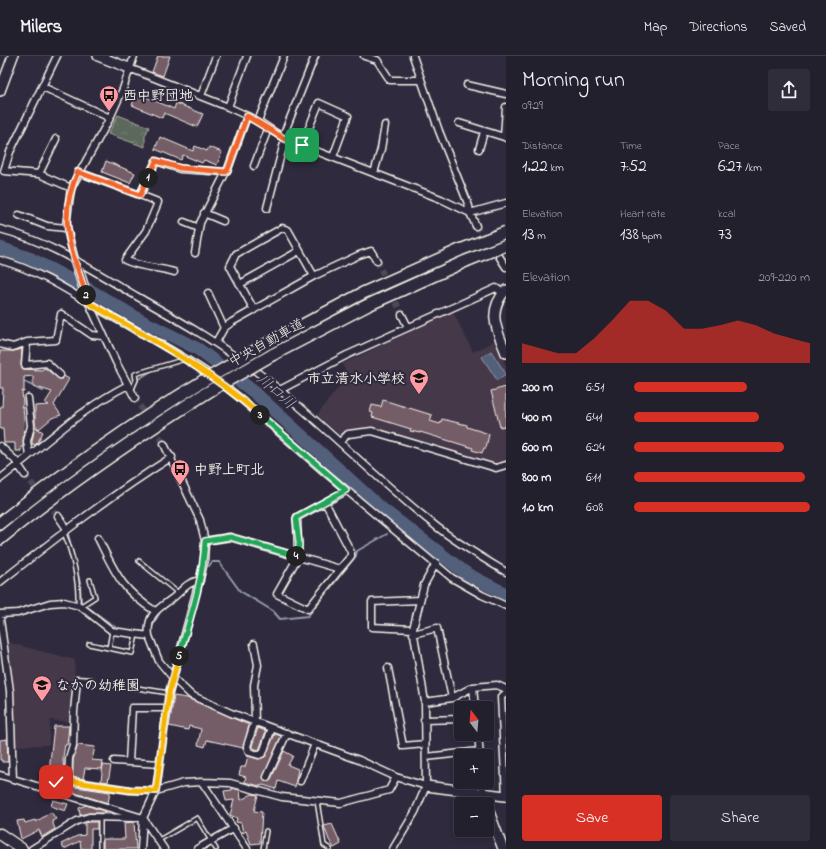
<!DOCTYPE html>
<meta charset="utf-8">
<style>
:root{--surface:#23202e;--page:#2f2d3a;--text:#f1f3f6;--muted:#a3a3aa;--line:#403e4a;--accent:#d93025}
body{margin:0;font-family:"Indie Flower","Klee One",sans-serif;background:var(--page);color:var(--text);height:100vh;display:flex;flex-direction:column;font-size:15px;white-space:nowrap}
*{box-sizing:border-box;margin:0}
p{font-size:13px;color:var(--muted)}
.icon{flex:none;width:22px;height:22px;fill:none;stroke:currentColor;stroke-width:2;stroke-linecap:round;stroke-linejoin:round}
.map{position:relative;flex:1;overflow:hidden}
.details{display:flex;flex-direction:column;background:var(--surface);width:320px}
.details>*{flex:none}
.needle{width:26px;rotate:344deg}
.controls{position:absolute;left:454px;top:645px;display:grid;gap:8px}
.controls a{display:grid;place-items:center;width:40px;height:40px;border-radius:4px;background:var(--surface);box-shadow:0 2px 6px #0003,0 0 0 1px var(--line);font-size:20px}
.pin{position:absolute;display:grid;place-items:center;width:34px;height:34px;color:#fff;margin:-17px;border-radius:8px;box-shadow:0 2px 6px #0006}
.km{position:absolute;width:20px;height:20px;margin:-10px;border-radius:50%;background:#222;color:#fff;font-size:11px;line-height:20px;text-align:center}
.round{display:grid;place-items:center;flex:none;width:42px;height:42px;border-radius:4px;background:var(--page)}
.summary{display:flex;align-items:center;justify-content:space-between;height:68px;padding:0 16px}
h1{font-size:22px;font-weight:600;line-height:30px}
.stats{display:grid;grid-template-columns:repeat(3,1fr);gap:6px;height:68px;padding:4px 16px}
.stats div{display:grid;align-content:center}
.stats b{font-size:17px;font-weight:600}
.stats small{font-size:11px;font-weight:400}
.stats p{font-size:11px}
.chart{height:112px;padding:8px 16px}
.chart p{display:flex;justify-content:space-between}
.chart svg{width:100%;height:72px;margin-top:4px;fill:var(--accent);opacity:.7}
.primary-button{display:flex;gap:8px;margin-top:auto;padding:8px 16px}
.primary-button a{flex:1;height:46px;border-radius:4px;background:var(--accent);color:#fff;font-size:16px;font-weight:600;line-height:46px;text-align:center}
.primary-button a+a{background:var(--page);color:var(--text)}
ul{padding:0 16px;list-style:none;font-size:13px}
li{display:grid;grid-template-columns:64px 48px 1fr;align-items:center;height:30px}
li i{height:10px;border-radius:5px;background:var(--accent)}
header{display:flex;align-items:center;gap:24px;box-sizing:border-box;height:56px;padding:0 20px;background:var(--surface);border-bottom:1px solid var(--line)}
header strong{font-size:19px}
nav{display:flex;gap:22px;margin-inline-start:auto;font-size:14px}
main{display:flex;flex:1;min-height:0}
.map>svg:first-child{display:block}
.built{fill:#44394a}
.park{fill:url(#park-crowns);stroke:#a8aca2}
.water{fill:#52607c;stroke:#939aa7}
.lines{fill:none;stroke-linecap:round;stroke-linejoin:round}
.stream{stroke:#939aa7;stroke-width:2}
.river{stroke:#52607c;stroke-width:13}
.building{fill:#755d67;stroke:#f4f1e8}
.street-tunnel{stroke:#4d4857;stroke-width:6;stroke-dasharray:6 3;stroke-linecap:butt}
.lane-casing{stroke:#f4f1e8;stroke-width:6}
.street-casing{stroke:#f4f1e8;stroke-width:9}
.secondary-casing{stroke:#f4f1e8;stroke-width:12}
.primary-casing{stroke:#f4f1e8;stroke-width:13}
.highway-casing{stroke:#f4f1e8;stroke-width:14}
.lane{stroke:#2f2a3d;stroke-width:3}
.street{stroke:#2f2a3d;stroke-width:6}
.secondary{stroke:#2f2a3d;stroke-width:9}
.primary{stroke:#2f2a3d;stroke-width:10}
.highway{stroke:#2f2a3d;stroke-width:11}
.highway-bridge-casing{stroke:#f4f1e8;stroke-width:14;stroke-linecap:butt}
.highway-bridge{stroke:#2f2a3d;stroke-width:11}
.split-1-casing{stroke:#fff;stroke-width:8}
.split-2-casing{stroke:#fff;stroke-width:8}
.split-3-casing{stroke:#fff;stroke-width:8}
.split-4-casing{stroke:#fff;stroke-width:8}
.split-5-casing{stroke:#fff;stroke-width:8}
.split-6-casing{stroke:#fff;stroke-width:8}
.split-1{stroke:#f0652b;stroke-width:5}
.split-2{stroke:#f0652b;stroke-width:5}
.split-3{stroke:#f5b400;stroke-width:5}
.split-4{stroke:#22a559;stroke-width:5}
.split-5{stroke:#22a559;stroke-width:5}
.split-6{stroke:#f5b400;stroke-width:5}
.labels{text-anchor:middle;stroke-width:4;stroke-linejoin:round;paint-order:stroke}
.poi-label{font-size:14px;font-weight:bold;fill:#f4f1e8;stroke:#2f2a3d;text-anchor:start}
.street-label{font-size:14px;fill:#f4f1e8;stroke:#2f2a3d}
.water-label{font-size:15px;font-style:italic;fill:#b3b7bd;stroke:#2f2a3d}
</style>
<header>
<strong>Milers</strong>
<nav><a>Map</a><a>Directions</a><a>Saved</a></nav>
</header>
<main>
<div class="map">
<svg width="506" height="793" viewBox="0 0 506 793">
<defs>
<pattern id="park-crowns" width="20" height="18" patternUnits="userSpaceOnUse"><rect width="20" height="18" fill="#5d675b"/><path d="M2 6a3 3 0 1 1 6 0M12 15a3 3 0 1 1 6 0" fill="none" stroke="#757d73"/></pattern>
</defs>
<rect width="100%" height="100%" fill="#2f2a3d"/>
<filter id="ink" filterUnits="userSpaceOnUse"><feTurbulence type="fractalNoise" baseFrequency=".025" numOctaves="2"/><feDisplacementMap in="SourceGraphic" scale="8" xChannelSelector="R" yChannelSelector="G"/><feConvolveMatrix kernelMatrix="1 2 1 2 8 2 1 2 1" color-interpolation-filters="sRGB"/></filter>
<g filter="url(#ink)">
<path class="built" d="M453 256 473 296 494 285 506 310V405L499 408 371 371 346 374 341 380 317 359 348 319 342 308Z
M3 585 75 604 72 666 50 664 49 689 13 690Z"/>
<path class="park" d="M118 59 149 71 145 80V91L108 78Z"/>
<path class="water" d="M491 295 506 318 497 324 482 301Z"/>
<g class="lines">
<path class="stream" d="M137 324 153 314
M23 325 43 335
M68 478 80 527 81 546
M209 510 212 506H219L240 535 273 555 280 563 308 560 356 500 357 495 387 478
M173 545 189 532
M86 550 118 573 146 576
M152 571 161 554"/>
<path class="river" d="M0 192 31 203 88 233 142 265 198 293 254 336 382 453 467 518 506 538"/>
</g>
<path class="building" d="M158 0H170L163 20 152 16Z
M137 37 174 53 176 47 203 58 197 71 164 57 162 62 132 49Z
M160 81 193 95 195 90 207 95 209 91 222 96 217 109 204 104 202 107 183 99 181 104 155 93Z
M106 105 135 117 130 127 102 116Z
M22 293 21 309 23 313 41 314 45 312 59 323H62L64 320 69 323 54 349 61 359 52 362 39 373 35 368V350L49 349 45 347 52 336 33 330V320L24 321V336L22 335 23 348 21 351H23L24 361 23 391H21V395H15V387H4L3 373H0V351H2L3 332H0V295H14Z
M506 331V370L500 371 491 335Z
M383 344 432 359 430 365 440 368 442 363 467 369V371L489 378 486 392H484L482 397 472 394 473 392 420 376V377L410 375 411 373 372 361 373 357 370 356 372 349 381 351Z
M35 371 43 376 38 386 35 389 32 388V385Z
M174 640 187 642 249 669 243 692 207 684 205 691 198 689 201 673 189 670 188 674 169 670Z
M54 670H69L67 689H65L63 701 64 721 53 723V713H50V706Z
M258 672 266 675 259 694 253 692 252 690Z
M275 678 281 680 263 722 267 725 271 723 284 695 293 700 288 709 298 713 295 731 278 725 276 733 263 729 260 730 244 726 246 721 239 719 241 711H245L248 700 258 703 265 701Z
M7 683 8 706H2V704H0V684Z
M78 689 95 691 92 704 103 705 102 713 85 712 83 723 73 721V704Z
M103 709 111 710 108 726 101 725Z
M69 730 110 736 108 747 75 737 74 734 73 736 58 732Z
M232 732 240 734 241 744 252 738 258 739 254 755 262 756 260 787 251 788 246 775 243 777 241 767 236 766 237 762 230 759 234 744 226 745 224 735 232 734Z
M53 744 68 748 65 755 51 750Z
M86 749 106 756V757H89L80 759 79 752Z
M51 756 56 763 52 765 55 773 42 781 39 774 21 783 17 765 24 764 25 767 35 764 36 766Z
M90 766H97V773H91V793H81L80 785 64 793 61 788 77 780 85 779V767Z
M134 766 136 793H103V783H125L124 767Z
M332 768 341 788 334 792 329 784 324 770Z"/>
<g class="lines">
<path class="street-tunnel" d="M476 170 495 196
M377 205 402 259
M135 342 164 388
M25 419 58 460"/>
<g class="lane-casing">
<path id="lane" d="M132 333 136 324 135 318 185 303
M64 477C73 498 79 526 78 549
M139 505 178 537
M81 550 95 541 90 524
M89 588 132 597 136 579
M109 592 112 575
M131 631 169 637
M317 745 324 789 330 793
M100 761V793
M159 784 197 762 216 793
M263 793 266 775"/>
</g>
<g class="street-casing">
<path id="street" d="M364 0 377 4 390 24H421
M413 0 439 75 469 150 470 157 506 147
M129 12 228 51 258 65 285 83 441 143 470 157 476 170
M467 29 506 38
M43 31 110 62
M201 40 216 0
M228 51 247 0
M506 51 504 81 506 82
M258 65 284 0
M459 67 504 81
M283 80 315 0
M56 83 39 118 71 132
M302 89 319 47 348 60 333 101
M479 93 484 76
M254 110 268 73
M78 116 140 139 156 105 180 113 226 116 228 113 247 60
M374 117 381 93 385 69
M39 118 4 115 10 96 57 0
M140 139 158 146 157 149 146 175 125 204C141 212 158 211 174 216
M267 152 285 83
M204 157 223 165
M19 159 47 170 66 172
M184 166 199 172
M0 173C51 186 93 215 138 241 173 261 209 281 241 305
M195 197 200 167 226 116
M499 200 506 211
M0 204C42 216 72 237 109 259 144 279 179 297 212 320
M75 204 66 169 71 132 110 62 123 33 134 0
M240 228 299 195
M208 237 224 272
M88 245 116 306 135 342
M254 254 230 210 236 198 282 172 288 174 314 220
M402 259 408 271
M27 286 25 309 47 307 60 319
M216 286 224 272 232 266 314 220 359 199 371 195 377 205
M0 288 13 291 27 286 56 284 61 258 92 279 103 280
M249 310C314 358 369 417 432 467 455 486 481 501 506 516
M221 327 240 342 327 418 452 522 482 539 506 550
M278 335 347 299 496 232 503 237
M28 342 31 370 27 385 29 399
M340 386 348 378 372 375 496 412 506 409
M0 390 15 404 25 419
M0 423C42 391 80 353 128 329
M58 460 67 473
M98 482C115 516 121 534 155 555
M205 485 230 481 340 513 351 500V496L325 446
M340 513 308 553 277 538 298 501 297 461 346 435
M0 526C56 482 111 439 172 401
M0 558 18 557 50 547 64 546 80 550 112 575 149 580 159 605 173 622 191 639 231 657 359 704 396 721 426 730
M0 563 10 635 13 724
M413 573 372 571V546L419 544
M413 578 437 572 452 642
M149 580C146 557 160 552 174 541 185 532 186 527 200 524
M254 588 258 609 254 629 255 665 247 690 249 696 259 699 263 697 272 672
M388 612 403 690 425 688
M473 631 475 652
M506 637 501 641 506 740
M425 646 452 642 473 631 497 629 506 633
M424 664 461 663
M478 678 480 700
M426 701 479 695
M114 705 160 708
M129 706 132 652H167
M0 719 143 762 164 793
M267 721 287 677
M68 725 69 702 73 689 74 656 77 624 91 625
M300 725 315 688
M202 726 247 793
M482 726 484 738
M36 731 69 725 130 734 156 735 184 727 202 726 230 727 282 741 341 747 389 734 396 721
M32 793 77 765 89 761 136 762
M141 793 143 762 156 735 169 637 204 507 205 485 200 464 164 388
M197 793 234 772
M393 793 415 756 426 730 425 646 413 573 424 529 436 507"/>
</g>
<g class="secondary-casing">
<path id="secondary" d="M98 0 129 12
M0 35 13 0
M76 206 87 242
M506 234C486 256 497 274 506 297
M426 730 505 740
M487 750 503 793"/>
</g>
<g class="primary-casing">
<path id="primary" d="M0 778 22 793"/>
</g>
<g class="highway-casing">
<path id="highway" d="M265 289 363 237 460 194
M272 299 368 249 466 205
M0 467C65 415 133 368 203 325
M0 483C67 428 138 380 211 334"/>
</g>
<use href="#lane" class="lane"/>
<use href="#street" class="street"/>
<use href="#secondary" class="secondary"/>
<use href="#primary" class="primary"/>
<use href="#highway" class="highway"/>
<g class="highway-bridge-casing">
<path id="highway-bridge" d="M460 194 506 176
M466 205 506 189
M203 325 265 289
M211 334 272 299"/>
</g>
<use href="#highway-bridge" class="highway-bridge"/>
</g>
</g>
<g class="lines" filter="url(#ink)">
<g class="split-1-casing">
<path id="split-1" d="M148 122 156 105 180 112 226 116 228 113 247 60 285 83 302 89"/>
</g>
<g class="split-2-casing">
<path id="split-2" d="M86 239C72 193 56 164 78 116L140 139 148 122"/>
</g>
<g class="split-3-casing">
<path id="split-3" d="M86 239 89 247C148 281 208 313 260 359"/>
</g>
<g class="split-4-casing">
<path id="split-4" d="M260 359 346 434 297 461 296 463 299 487 298 501 296 500"/>
</g>
<g class="split-5-casing">
<path id="split-5" d="M179 600C190 562 203 525 205 485L230 481 296 500"/>
</g>
<g class="split-6-casing">
<path id="split-6" d="M56 726 69 725 130 734 156 735 169 637 179 600"/>
</g>
<use href="#split-1" class="split-1"/>
<use href="#split-2" class="split-2"/>
<use href="#split-3" class="split-3"/>
<use href="#split-4" class="split-4"/>
<use href="#split-5" class="split-5"/>
<use href="#split-6" class="split-6"/>
</g>
<defs>
<g id="bus-pin" transform="scale(1)"><path d="M0 17L-7.5 6A9.5 9.5 0 1 1 7.5 6Z" fill="#ff9aa2" stroke="#2f2a3d"/><path d="M-5-6H5V4H4V6H2V4H-2V6H-4V4H-5ZM-3.5-4V0h7V-4ZM-3.5 1.2v1.5H-2V1.2ZM2 1.2v1.5H3.5V1.2Z" fill="#111"/></g>
<g id="school-pin" transform="scale(1)"><path d="M0 17L-7.5 6A9.5 9.5 0 1 1 7.5 6Z" fill="#ff9aa2" stroke="#2f2a3d"/><path d="M0-5L7-2L0 1L-7-2ZM-4 1L0 2.5L4 1V4Q0 6-4 4Z" fill="#111"/></g>
</defs>
<g fill-rule="evenodd">
<use href="#bus-pin" x="109" y="39"/>
<use href="#school-pin" x="419" y="322"/>
<use href="#bus-pin" x="180" y="413"/>
<use href="#school-pin" x="42" y="629"/>
</g>
<g class="labels">
<g class="poi-label">
<text x="123" y="44">西中野団地</text>
<text x="405" y="327" text-anchor="end">市立清水小学校</text>
<text x="194" y="418">中野上町北</text>
<text x="56" y="634">なかの幼稚園</text>
</g>
<g class="street-label">
<text transform="translate(266 286) rotate(-29)" y="5">中央自動車道</text>
</g>
<g class="water-label">
<text transform="translate(276 335) rotate(41)" y="5">川口川</text>
</g>
</g>
</svg>
<div class="controls">
<a><svg class="needle" viewBox="-14 -14 28 28"><path d="M0-13l5 13h-10z" fill="#e53935"/><path d="M0 13l5-13h-10z" fill="#a3a3aa"/></svg></a>
<a>+</a>
<a>−</a>
</div>
<div class="pin" style="left:302px;top:89px;background:#1e9e55"><svg class="icon" aria-label="arrive" viewBox="0 0 24 24"><path d="M6 21V4h12l-3 4 3 4H6"/></svg></div>
<div class="pin" style="left:56px;top:726px;background:#d93025"><svg class="icon" aria-label="check" viewBox="0 0 24 24"><path d="M5 12l5 5 9-10"/></svg></div>
<b class="km" style="left:148px;top:122px">1</b>
<b class="km" style="left:86px;top:239px">2</b>
<b class="km" style="left:260px;top:359px">3</b>
<b class="km" style="left:296px;top:500px">4</b>
<b class="km" style="left:179px;top:600px">5</b>
</div>
<section class="details">
<div class="summary"><div><h1>Morning run</h1><p>09:29</p></div><a class="round"><svg class="icon" aria-label="share" viewBox="0 0 24 24"><path d="M12 15V3M7 8l5-5 5 5M5 13v7h14v-7"/></svg></a></div>
<div class="stats">
<div><p>Distance</p><b>1.22<small> km</small></b></div>
<div><p>Time</p><b>7:52</b></div>
<div><p>Pace</p><b>6:27<small> /km</small></b></div>
</div>
<div class="stats">
<div><p>Elevation</p><b>13<small> m</small></b></div>
<div><p>Heart rate</p><b>138<small> bpm</small></b></div>
<div><p>kcal</p><b>73</b></div>
</div>
<div class="chart"><p><span>Elevation</span>209–220 m</p>
<svg viewBox="0 0 160 44" preserveAspectRatio="none"><path d="M0 44V32L10 35L20 38L30 38L40 29L50 18L60 6L70 6L80 12L90 23L100 23L110 21L120 18L130 21L140 26L150 29L160 32V44z"/></svg>
</div>
<ul>
<li><b>200 m</b>6:51<i style="width:64%"></i></li>
<li><b>400 m</b>6:41<i style="width:71%"></i></li>
<li><b>600 m</b>6:24<i style="width:85%"></i></li>
<li><b>800 m</b>6:11<i style="width:97%"></i></li>
<li><b>1.0 km</b>6:08<i style="width:100%"></i></li>
</ul>
<div class="primary-button"><a>Save</a><a>Share</a></div>
</section>
</main>
